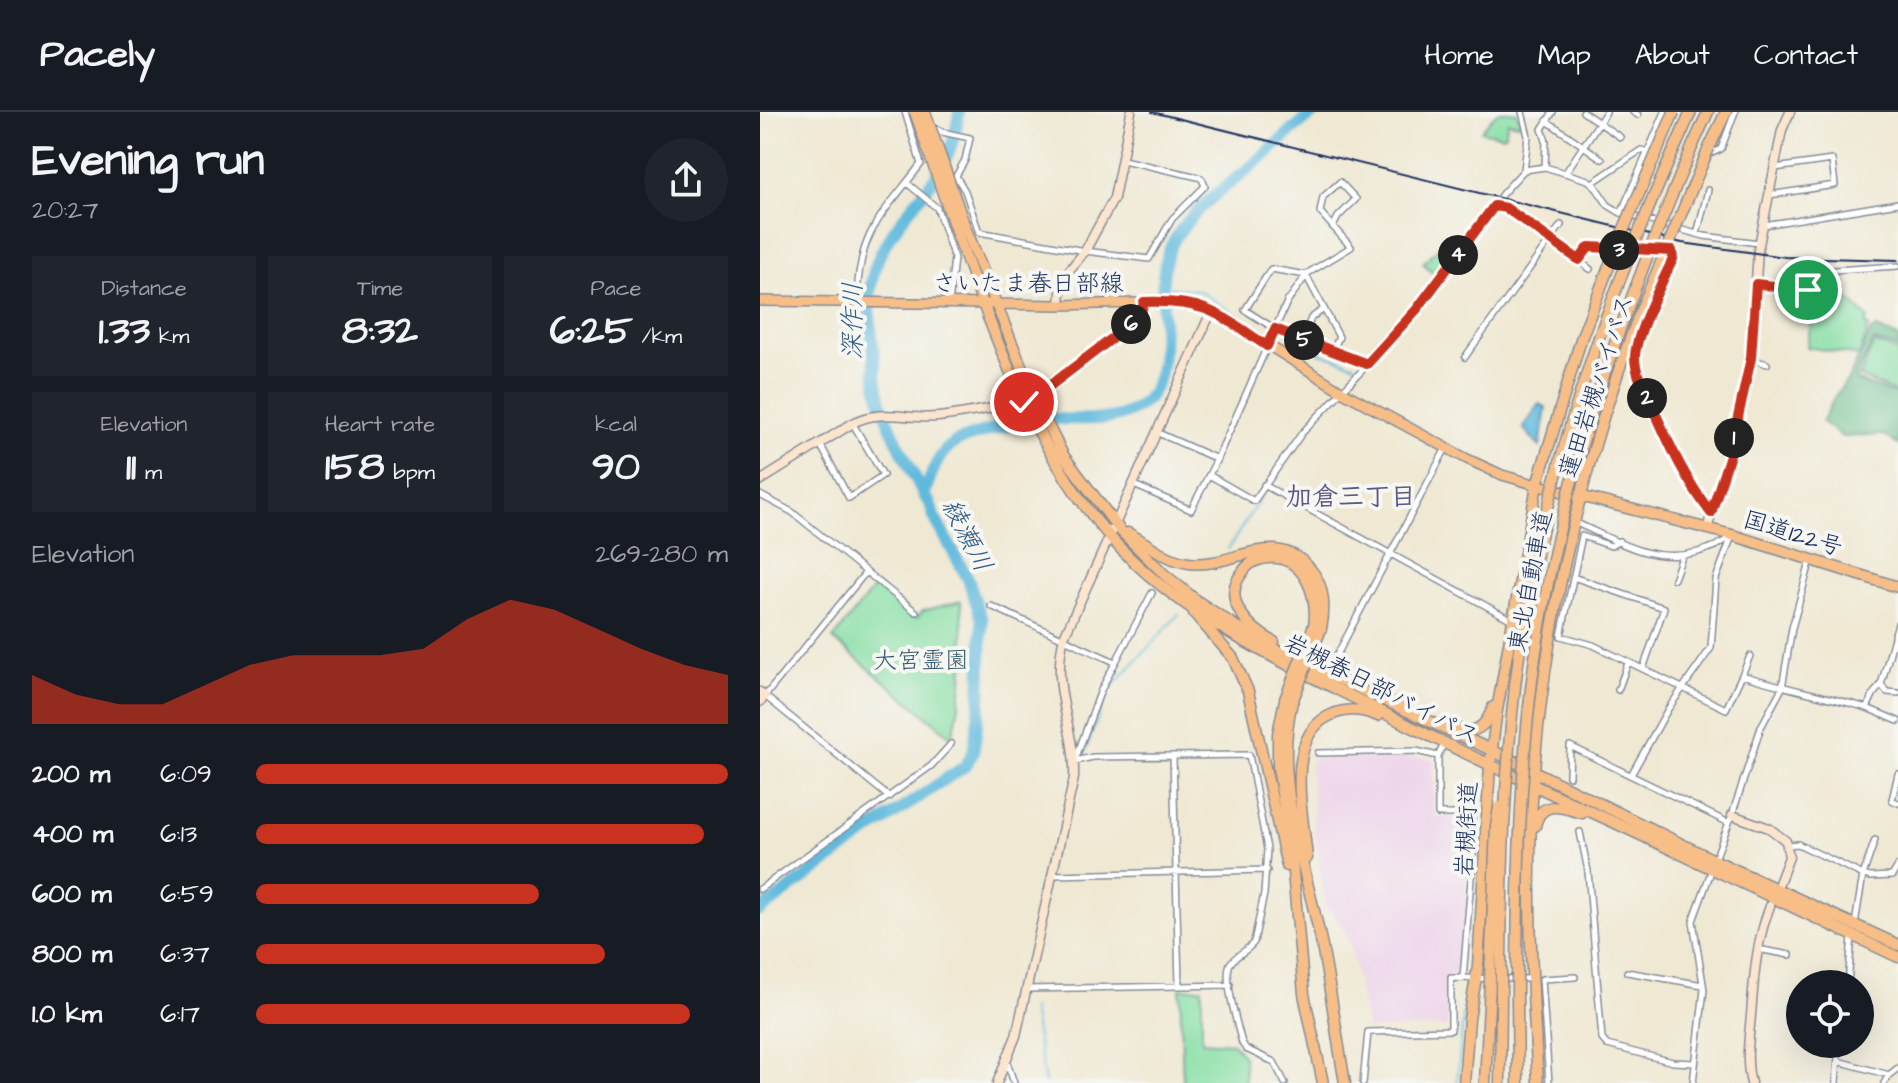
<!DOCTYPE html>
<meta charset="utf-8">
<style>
:root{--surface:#171b24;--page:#20242c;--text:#f1f3f6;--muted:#9ea1a6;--line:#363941;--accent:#c8321e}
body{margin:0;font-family:"Architects Daughter","Klee One",sans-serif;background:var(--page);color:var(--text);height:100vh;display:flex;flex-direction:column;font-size:30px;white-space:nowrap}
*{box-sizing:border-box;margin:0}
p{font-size:26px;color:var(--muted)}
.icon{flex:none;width:44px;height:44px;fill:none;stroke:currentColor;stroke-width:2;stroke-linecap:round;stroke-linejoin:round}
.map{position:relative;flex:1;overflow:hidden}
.drawer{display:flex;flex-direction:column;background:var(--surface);width:760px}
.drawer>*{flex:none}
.controls{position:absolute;left:1026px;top:858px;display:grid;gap:16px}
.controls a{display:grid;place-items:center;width:88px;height:88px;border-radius:50%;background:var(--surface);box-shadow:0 8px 32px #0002;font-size:40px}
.pin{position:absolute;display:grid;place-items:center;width:68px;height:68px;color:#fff;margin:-34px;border:4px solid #fff;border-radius:50%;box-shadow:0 2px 8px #0007}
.km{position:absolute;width:40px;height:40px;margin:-20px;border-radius:50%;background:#222;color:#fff;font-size:22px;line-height:40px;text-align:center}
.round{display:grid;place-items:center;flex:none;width:84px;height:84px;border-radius:42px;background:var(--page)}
.overview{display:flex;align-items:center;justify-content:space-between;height:136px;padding:0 32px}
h1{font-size:44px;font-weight:800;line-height:60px}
.metrics{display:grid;grid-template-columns:repeat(3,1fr);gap:12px;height:136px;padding:8px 32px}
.metrics div{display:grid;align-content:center;border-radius:0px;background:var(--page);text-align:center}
.metrics b{font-size:40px;font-weight:800}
.metrics small{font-size:22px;font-weight:400}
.metrics p{font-size:22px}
.chart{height:224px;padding:16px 32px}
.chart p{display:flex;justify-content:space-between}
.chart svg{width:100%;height:144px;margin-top:8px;fill:var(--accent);opacity:.7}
ul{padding:0 32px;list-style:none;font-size:26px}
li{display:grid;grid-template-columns:128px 96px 1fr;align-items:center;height:60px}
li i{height:20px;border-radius:10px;background:var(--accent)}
header{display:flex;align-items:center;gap:48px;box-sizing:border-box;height:112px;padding:0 40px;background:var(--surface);border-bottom:2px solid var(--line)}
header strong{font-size:38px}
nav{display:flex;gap:44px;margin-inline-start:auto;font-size:28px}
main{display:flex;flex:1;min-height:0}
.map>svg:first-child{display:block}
.built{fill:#edd1e9}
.green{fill:#84dea3;stroke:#508680;stroke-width:2}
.forest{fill:#6bbd89;stroke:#437674;stroke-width:2}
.water{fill:#60badd;stroke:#3e749e;stroke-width:2}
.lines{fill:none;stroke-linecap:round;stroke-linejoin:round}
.stream{stroke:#60badd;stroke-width:2}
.river{stroke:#60badd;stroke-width:12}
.street-casing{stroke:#858c98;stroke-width:8}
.secondary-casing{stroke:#858c98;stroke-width:11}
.primary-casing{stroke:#858c98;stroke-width:12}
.highway-casing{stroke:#858c98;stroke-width:13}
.street{stroke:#fff;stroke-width:5}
.secondary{stroke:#fce5cf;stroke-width:8}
.primary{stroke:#f7be88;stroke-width:9}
.highway{stroke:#f7be88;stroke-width:10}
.rail{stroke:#1b2f5e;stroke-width:2}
.highway-bridge-casing{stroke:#858c98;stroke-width:13;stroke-linecap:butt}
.highway-bridge{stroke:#f7be88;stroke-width:10}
.route-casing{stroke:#fff;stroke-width:16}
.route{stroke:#c8321e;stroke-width:10}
.labels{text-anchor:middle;stroke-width:8;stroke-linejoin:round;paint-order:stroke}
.street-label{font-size:24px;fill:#1b2f5e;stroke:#f6f6f2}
.park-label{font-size:24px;fill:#355b6f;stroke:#f6f6f2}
.water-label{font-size:26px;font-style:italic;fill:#305984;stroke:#f6f6f2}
.neighbourhood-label{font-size:26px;font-weight:bold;fill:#5e5882;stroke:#f6f6f2}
</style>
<header>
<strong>Pacely</strong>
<nav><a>Home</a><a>Map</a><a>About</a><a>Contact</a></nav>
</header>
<main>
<section class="drawer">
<div class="overview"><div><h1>Evening run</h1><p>20:27</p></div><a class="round"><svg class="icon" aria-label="share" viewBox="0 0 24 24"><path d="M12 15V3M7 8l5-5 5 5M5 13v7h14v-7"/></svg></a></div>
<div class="metrics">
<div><p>Distance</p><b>1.33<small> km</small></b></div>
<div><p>Time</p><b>8:32</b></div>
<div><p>Pace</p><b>6:25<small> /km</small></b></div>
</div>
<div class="metrics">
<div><p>Elevation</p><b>11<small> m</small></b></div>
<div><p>Heart rate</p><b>158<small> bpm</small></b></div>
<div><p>kcal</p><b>90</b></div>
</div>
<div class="chart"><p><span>Elevation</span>269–280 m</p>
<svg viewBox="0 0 160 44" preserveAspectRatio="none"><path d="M0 44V29L10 35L20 38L30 38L40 32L50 26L60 23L70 23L80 23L90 21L100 12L110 6L120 9L130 15L140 21L150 26L160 29V44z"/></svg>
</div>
<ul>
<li><b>200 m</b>6:09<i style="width:100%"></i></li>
<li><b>400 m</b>6:13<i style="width:95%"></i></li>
<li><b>600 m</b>6:59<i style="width:60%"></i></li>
<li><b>800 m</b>6:37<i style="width:74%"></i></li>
<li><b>1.0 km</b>6:17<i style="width:92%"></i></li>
</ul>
</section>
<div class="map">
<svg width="1138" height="971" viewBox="0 0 1138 971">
<rect width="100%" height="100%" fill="#f6f6f2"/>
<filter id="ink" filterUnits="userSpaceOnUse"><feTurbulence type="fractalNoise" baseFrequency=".0125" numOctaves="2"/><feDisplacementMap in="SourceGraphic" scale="16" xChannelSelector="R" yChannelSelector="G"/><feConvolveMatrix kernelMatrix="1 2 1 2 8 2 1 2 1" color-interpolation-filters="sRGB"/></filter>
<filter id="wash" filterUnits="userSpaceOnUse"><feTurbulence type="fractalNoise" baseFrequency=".006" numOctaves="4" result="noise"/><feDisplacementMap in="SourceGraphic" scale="32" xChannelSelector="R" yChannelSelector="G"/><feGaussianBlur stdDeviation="1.8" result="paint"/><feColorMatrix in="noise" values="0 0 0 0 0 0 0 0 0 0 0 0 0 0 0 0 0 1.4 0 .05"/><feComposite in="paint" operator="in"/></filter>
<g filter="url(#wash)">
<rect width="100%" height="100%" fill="#efe8d2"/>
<path class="built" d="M553 646H674V705H704L710 710 706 775 708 789 701 859 698 862 688 863V911L686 915 607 917 591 835 584 818 566 793 564 783 554 720 550 650Z"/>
<path class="green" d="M737 0H757L760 12 748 10 744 24 721 19Z
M687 127 696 136 676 164 663 151Z
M1084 162V183L1108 206 1106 213 1109 214 1099 244 1047 235 1051 210 1040 207 1045 185 1051 182 1057 164Z
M1114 231 1138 239V281L1099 265Z
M116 473 157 506 163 499 201 489C205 535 205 580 192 625L73 527Z
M442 876V929L473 931 484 945 485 971H423L420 877Z"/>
<path class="forest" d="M1117 216 1138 225V236L1114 229 1096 263 1097 269 1138 283V333L1124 323 1082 325 1062 310 1075 284 1089 266 1111 219Z"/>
<path class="water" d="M779 292 786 295 780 335 763 316Z"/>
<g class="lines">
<path class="stream" d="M403 175 438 178 507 223 599 254
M468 437 505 379
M325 641 347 580 419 502
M272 897 285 971
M697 971 706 875"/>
<path class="river" d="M164 384C169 369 174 352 184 340 193 329 202 327 215 323 241 314 265 309 292 307 324 306 359 314 385 289 417 258 395 190 406 148 417 105 469 74 500 47 519 31 536 13 556 0
M0 799 93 730 205 654 213 641 220 593 222 508 208 467 174 405 170 391 164 384C150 354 134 326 123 296 116 277 116 261 114 242 108 195 104 161 133 120 165 73 191 62 199 0"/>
</g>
</g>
<g filter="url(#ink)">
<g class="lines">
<g class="street-casing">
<path id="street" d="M762 0 768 24 764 58
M823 0 860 25
M873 0 878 3
M787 9 842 47
M171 14 182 20 210 26 205 48 196 64 205 79 219 120 325 139 389 147 412 107 445 74 442 67 438 65 363 48
M952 41 961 37 975 0
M785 55 786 29 782 17 793 0
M806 60 846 0
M147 71 177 96 194 146 189 192
M832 71 881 38 888 40
M1009 83 1075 73 1072 48 1015 56
M734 94 746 96 830 157
M861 101 905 0
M1004 113 1138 91
M937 122 948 78
M819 148 829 135 912 139 914 143 888 201 875 245 865 244
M996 172 1046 179 1049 177 1053 163 1058 159 1138 154
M97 189C98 119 122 104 161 52L145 0
M543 227 551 206 564 197
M573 238 579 225 546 163 511 157 485 198 515 217 607 252
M705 245 801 113
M875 245C891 302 915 354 951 401
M991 247 1007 252
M396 320 457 347
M60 332 89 386 123 363 93 312
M449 363 494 389 542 321 636 223 678 171 742 82 764 58 785 55 828 68 835 74 848 93 861 101 944 124 999 131
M374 373 431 398 457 347 527 190 548 161 591 135 560 100 563 85 580 70 596 87 578 105 573 115
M504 373 752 508
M0 383 32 400 156 500
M814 410C856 428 891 453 938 440 951 436 961 433 971 424
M859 429 851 434 822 424 801 524 833 533 966 597 982 563C1023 576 1066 584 1107 596L1114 581 1121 573 1138 511
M106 460 5 584 129 685
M813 465 904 496 883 557
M914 467 922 445
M231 494 355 550
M568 560 686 336
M982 563 990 544
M1121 573 1127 580 1138 581
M858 578 868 551
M1107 596 1138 609
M684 632 678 644V702H712L713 742 703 866
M558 641 656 639 678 644
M413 644 419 873
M315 648 341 578 392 481
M315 649 333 645 489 643 507 737 504 782 494 830C488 839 475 843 470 852 463 865 478 916 482 931L486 937 514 950 525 971
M1138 662 1132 688 1138 691
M871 663 908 597 951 536 956 467 972 424
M809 664 810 634 969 711
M820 720 828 759 842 927 847 933 913 950 935 951
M1027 733 1038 732 1101 762 1110 765 1132 764 1138 754
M955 747 972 703 1001 615 1022 576 1032 516 1051 447
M293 763 507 758
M0 777 171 654 191 632
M1095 812 1103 763 1115 728
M997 837 1030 843
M867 860 943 873
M1088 872 1092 824
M267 877 470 873
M1078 949 1129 963
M247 950 254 971
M603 971 608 920 691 918V866L770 867
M789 971 782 867 815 865
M933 971 944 878 933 809 952 757
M1076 971 1079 932
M1124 971 1129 963 1138 956"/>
</g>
<g class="secondary-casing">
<path id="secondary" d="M300 193 302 167 325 139 354 86 371 0
M0 369 93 311C121 296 148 308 178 305 207 302 235 295 264 290L274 286 371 212 380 204 384 190
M947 417 969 346 991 246 998 138 1022 18 1030 0
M0 580 5 584 0 590
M972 703 1009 716 1026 729 1029 745 1019 771
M237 971 256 924 314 666C316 615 290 579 304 525L452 198
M991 971C985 949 989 926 991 903 994 865 996 830 1010 794"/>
</g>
<g class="primary-casing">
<path id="primary" d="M0 189 300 193 416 190 452 198 583 280 707 347 742 363 777 373"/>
</g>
<g class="highway-casing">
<path id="highway" d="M918 29 931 0
M933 33 948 0
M949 36 966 0
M204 112 274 286 303 343 359 417 405 463 437 489 498 529 731 638 954 748 1138 833
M194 113C234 222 272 336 350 425 425 510 529 552 628 603 706 643 786 679 866 716 957 759 1047 802 1138 845
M777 373 972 423 1138 475
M368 421C388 431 405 448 429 451 471 457 515 414 551 458 565 475 565 497 561 517
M434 501 473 546 488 579 527 754
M514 530C490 517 460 489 482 461 486 454 494 448 502 447 542 438 559 482 554 513
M525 587 518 622V656L531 738 544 882 563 971
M532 590C513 666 543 746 559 820 570 870 576 921 585 971
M698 617C718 623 727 612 733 595
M775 714C781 687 801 695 822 701
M547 746C544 706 523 626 569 604 585 596 602 597 618 604
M757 891 758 971
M704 971 709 907 718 854 730 653 736 604 777 373 822 224
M725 971 729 892
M740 971 741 893
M778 971C772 872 766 772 773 673 784 512 822 351 880 200"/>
</g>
<use href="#street" class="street"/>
<use href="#secondary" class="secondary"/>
<use href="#primary" class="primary"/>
<use href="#highway" class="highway"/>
<path class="rail" d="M392 0 922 131 1025 145 1138 148"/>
<g class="highway-bridge-casing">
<path id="highway-bridge" d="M155 0 194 113
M165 0 204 112
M880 200 949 36
M822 224 860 126 914 0
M525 587 554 513
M532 590 561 517
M757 891C757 776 759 660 775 546 801 365 862 200 933 33
M729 892 736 714 739 695
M741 893C741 776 743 659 759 543 785 364 844 193 918 29"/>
</g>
<use href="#highway-bridge" class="highway-bridge"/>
</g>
</g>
<g class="lines" filter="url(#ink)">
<g class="route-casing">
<path id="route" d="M264 290 274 286 371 212 380 204 384 190C446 188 457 201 507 234L515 217 607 252 657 197 734 94 746 96 819 148 829 135 912 139 913 147C903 168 875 223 875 245 875 263 887 283 894 298 911 336 925 367 951 401L969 346 991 246 996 172 1048 178"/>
</g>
<use href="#route" class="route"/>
</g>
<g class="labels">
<g class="street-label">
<text x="268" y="179">さいたま春日部線</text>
<text transform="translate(836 274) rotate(-72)" y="8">蓮田岩槻バイパス</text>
<text transform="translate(1033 421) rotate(17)" y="8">国道122号</text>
<text transform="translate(770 469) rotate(-79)" y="8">東北自動車道</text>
<text transform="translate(622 577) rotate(27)" y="8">岩槻春日部バイパス</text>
<text transform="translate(706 717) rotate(-87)" y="8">岩槻街道</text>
</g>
<g class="park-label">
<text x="161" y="556">大宮霊園</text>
</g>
<g class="water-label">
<text transform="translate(92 209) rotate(-90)" y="9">深作川</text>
<text transform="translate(208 423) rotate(63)" y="9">綾瀬川</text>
</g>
<g class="neighbourhood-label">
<text x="591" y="393">加倉三丁目</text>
</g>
</g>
</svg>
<div class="controls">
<a><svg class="icon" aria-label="locate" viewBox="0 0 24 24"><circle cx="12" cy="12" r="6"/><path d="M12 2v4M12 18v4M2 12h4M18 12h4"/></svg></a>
</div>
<div class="pin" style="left:1048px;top:178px;background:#1e9e55"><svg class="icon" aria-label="arrive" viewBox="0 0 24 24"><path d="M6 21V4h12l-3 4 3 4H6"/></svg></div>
<div class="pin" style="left:264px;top:290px;background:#d93025"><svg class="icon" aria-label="check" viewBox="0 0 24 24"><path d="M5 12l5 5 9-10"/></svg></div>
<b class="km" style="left:974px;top:326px">1</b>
<b class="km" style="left:887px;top:286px">2</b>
<b class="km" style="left:859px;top:138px">3</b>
<b class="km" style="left:698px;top:143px">4</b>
<b class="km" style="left:544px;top:228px">5</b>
<b class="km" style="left:371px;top:212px">6</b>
</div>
</main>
